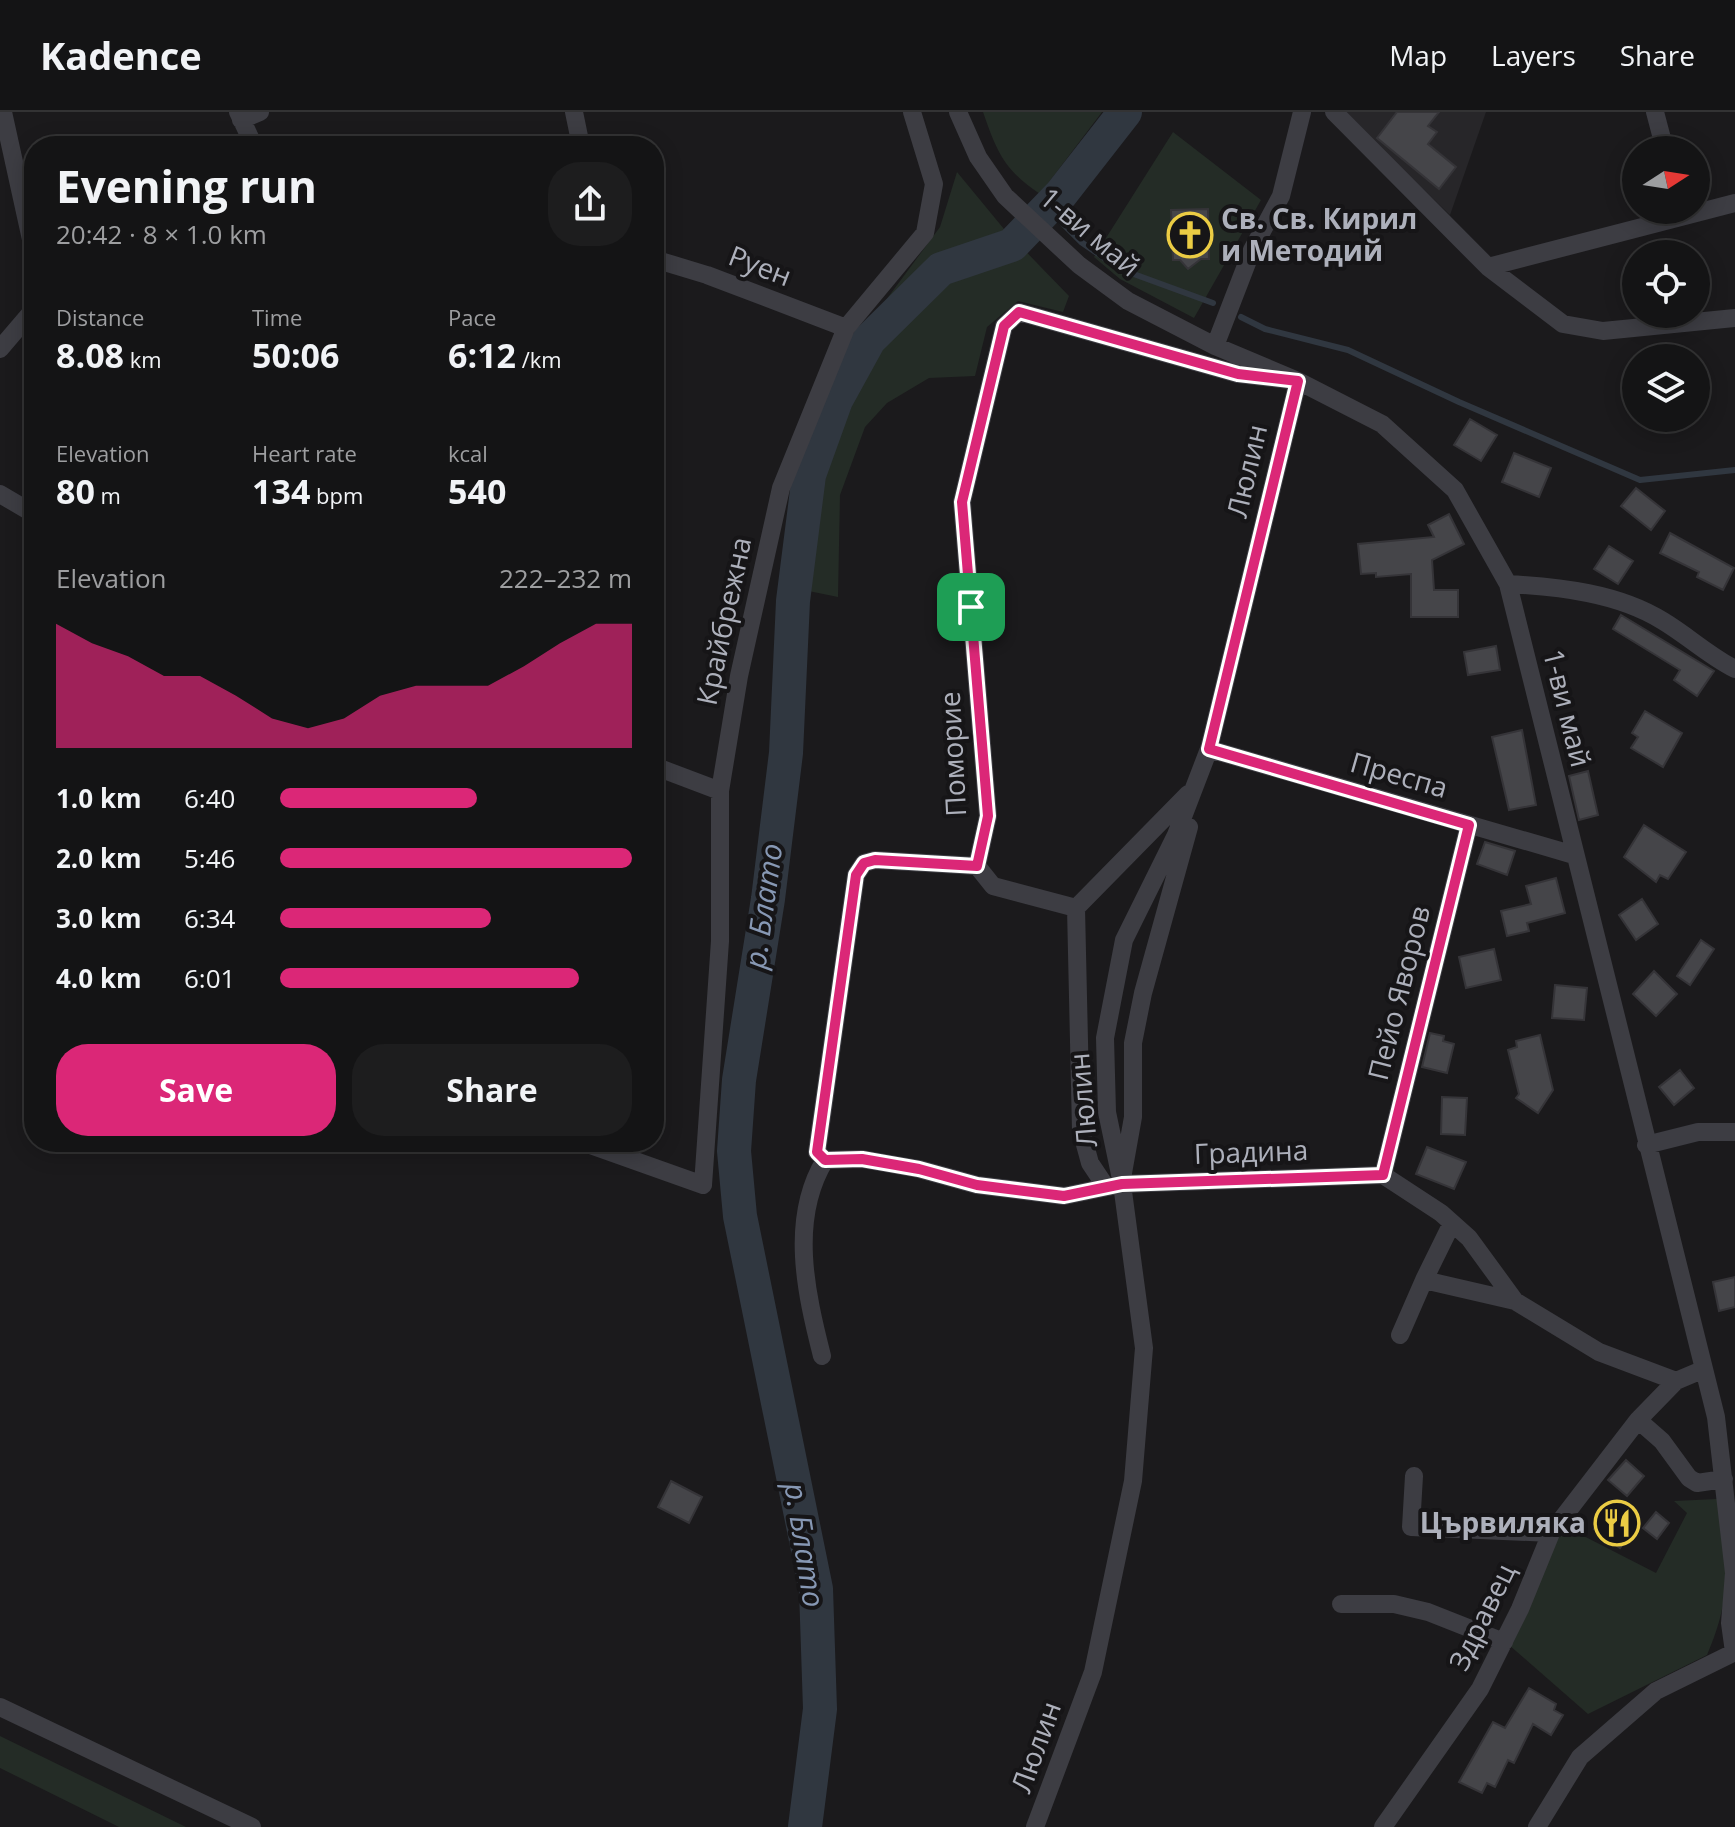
<!DOCTYPE html>
<meta charset="utf-8">
<style>
:root{--surface:#141415;--page:#1d1d1e;--text:#f1f3f6;--muted:#9d9ea0;--line:#333334;--accent:#db2777}
body{margin:0;font-family:"Open Sans",sans-serif;background:var(--page);color:var(--text);height:100vh;display:flex;flex-direction:column;font-size:30px;white-space:nowrap}
*{box-sizing:border-box;margin:0}
p{font-size:26px;color:var(--muted)}
.icon{flex:none;width:44px;height:44px;fill:none;stroke:currentColor;stroke-width:2;stroke-linecap:round;stroke-linejoin:round}
.map{position:relative;flex:1;overflow:hidden}
.details{position:absolute;left:24px;top:24px;width:640px;height:1016px;display:flex;flex-direction:column;background:var(--surface);border-radius:32px;box-shadow:0 4px 20px #0003,0 0 0 2px var(--line)}
.details>*{flex:none}
.needle{width:52px;rotate:78deg}
.fabs{position:absolute;left:1622px;top:24px;display:grid;gap:16px}
.fabs a{display:grid;place-items:center;width:88px;height:88px;border-radius:50%;background:var(--surface);box-shadow:0 4px 20px #0003,0 0 0 2px var(--line);font-size:40px}
.pin{position:absolute;display:grid;place-items:center;width:68px;height:68px;color:#fff;margin:-34px;border-radius:16px;box-shadow:0 4px 12px #0006}
.round{display:grid;place-items:center;flex:none;width:84px;height:84px;border-radius:32px;background:var(--page)}
.overview{display:flex;align-items:center;justify-content:space-between;height:136px;padding:0 32px}
h1{font-size:44px;font-weight:700;line-height:60px}
.stats{display:grid;grid-template-columns:repeat(3,1fr);gap:12px;height:136px;padding:8px 32px}
.stats div{display:grid;align-content:center}
.stats b{font-size:34px;font-weight:700}
.stats small{font-size:22px;font-weight:400}
.stats p{font-size:22px}
.chart{height:224px;padding:16px 32px}
.chart p{display:flex;justify-content:space-between}
.chart svg{width:100%;height:144px;margin-top:8px;fill:var(--accent);opacity:.7}
.button{display:flex;gap:16px;margin-top:auto;padding:16px 32px}
.button a{flex:1;height:92px;border-radius:32px;background:var(--accent);color:#fff;font-size:32px;font-weight:700;line-height:92px;text-align:center}
.button a+a{background:var(--page);color:var(--text)}
ul{padding:0 32px;list-style:none;font-size:26px}
li{display:grid;grid-template-columns:128px 96px 1fr;align-items:center;height:60px}
li i{height:20px;border-radius:10px;background:var(--accent)}
header{display:flex;align-items:center;gap:48px;box-sizing:border-box;height:112px;padding:0 40px;background:var(--surface);border-bottom:2px solid var(--line)}
header strong{font-size:38px}
nav{display:flex;gap:44px;margin-inline-start:auto;font-size:28px}
.map>svg:first-child{display:block}
.built{fill:#272629}
.green{fill:#242c26}
.lines{fill:none;stroke-linecap:round;stroke-linejoin:round}
.stream{stroke:#303740;stroke-width:6}
.river{stroke:#303740;stroke-width:34}
.building{fill:#454549;stroke:#353438;stroke-width:2}
.minor{stroke:#3d3d43;stroke-width:18}
.route-casing{stroke:#fff;stroke-width:16}
.route{stroke:#db2777;stroke-width:10}
.labels{text-anchor:middle;stroke-width:8;stroke-linejoin:round;paint-order:stroke}
.poi-label{font-size:28px;font-weight:bold;fill:#adb0bb;stroke:#161517;text-anchor:start}
.street-label{font-size:28px;fill:#adb0bb;stroke:#161517}
.water-label{font-size:30px;font-style:italic;fill:#8798b4;stroke:#161517}
</style>
<header>
<strong>Kadence</strong>
<nav><a>Map</a><a>Layers</a><a>Share</a></nav>
</header>
<div class="map">
<svg width="1735" height="1715" viewBox="0 0 1735 1715">
<rect width="100%" height="100%" fill="#1b1a1c"/>
<path class="built" d="M1343 0H1486L1450 103Z"/>
<path class="green" d="M983 0H1102L1040 82C1004 58 997 40 983 0Z
M1173 20 1261 88 1194 206 1120 167 1094 145Z
M957 60 1004 117 1069 184 1063 200 1018 189 987 215 975 264 929 266 887 291 865 315 840 383 838 485 779 473 795 362 852 234 940 115Z
M1717 1387C1726 1452 1734 1480 1707 1543L1588 1602 1509 1533 1547 1435 1570 1417 1656 1461 1687 1401 1674 1389Z
M0 1624 186 1715H119L0 1656Z"/>
<g class="lines">
<path class="stream" d="M1047 96 1081 130 1120 157 1213 191
M1241 205 1265 217 1348 238 1459 290 1640 368 1735 358"/>
<path class="river" d="M805 1715 820 1597 816 1477 740 1104 734 1039 739 968 768 787 786 641 793 489 809 363 836 288 869 228 941 157 1012 133 1061 82 1125 0"/>
</g>
<path class="building" d="M1397 0H1439L1428 14 1437 20 1428 32 1456 55 1439 77 1377 26Z
M1208 97 1209 147H1201L1188 157 1180 148H1173L1171 98Z
M1470 307 1497 323 1481 349 1454 333Z
M1514 341 1551 356 1539 385 1502 370Z
M1636 376 1665 399 1651 418 1621 394Z
M1449 402 1464 432 1432 448 1434 478H1458V505H1411V462L1376 465V461L1361 462 1358 432 1434 425 1428 413Z
M1670 421 1734 456 1723 478 1697 465 1699 460 1660 441Z
M1609 434 1633 449 1618 472 1594 457Z
M1621 503 1714 559 1697 584 1674 568 1680 558 1613 517Z
M1496 534 1500 558 1468 563 1464 540Z
M1645 599 1682 621 1663 655 1631 636 1638 625 1632 621Z
M1522 618 1536 693 1509 698 1492 625Z
M1588 659 1598 703 1579 708 1569 664Z
M1644 713 1686 740 1668 767 1660 763 1656 770 1624 745Z
M1485 730 1515 739 1507 763 1477 752Z
M1556 766 1565 801 1527 811 1529 819 1507 824 1501 799 1531 792 1526 774Z
M1642 787 1658 812 1636 828 1619 803Z
M1701 828 1714 837 1690 873 1677 864Z
M1494 837 1501 868 1466 876 1459 845Z
M1654 859 1677 882 1656 904 1633 882Z
M1555 873 1587 876 1584 908 1552 906Z
M1430 921 1444 924 1443 929 1454 932 1447 961 1422 955Z
M1540 923 1553 978 1538 1001 1516 986 1519 982 1508 938 1517 935 1516 929Z
M1680 958 1694 976 1674 993 1659 975Z
M1442 985 1467 986 1465 1023 1441 1022Z
M1427 1035 1466 1050 1454 1077 1416 1062Z
M1735 1165V1195L1719 1199 1713 1170Z
M1626 1348 1644 1364 1627 1384 1608 1368Z
M671 1369 702 1385 689 1411 658 1395Z
M1613 1391 1638 1410 1620 1436 1594 1417Z
M1656 1400 1669 1411 1657 1427 1643 1416Z
M1529 1576 1556 1592 1554 1598 1563 1603 1551 1623 1533 1612 1514 1651 1508 1648 1495 1675 1487 1671 1482 1681 1459 1670 1493 1610 1505 1616Z"/>
<g class="lines">
<path class="minor" d="M3 0 34 141
M238 0 254 34
M574 0 581 34
M958 0 978 45 1005 84 1079 153 1128 189 1215 234 1298 269 1382 312 1455 378 1508 472 1716 1305 1734 1461 1730 1511 1734 1540
M1334 0 1488 155 1563 212 1603 219 1735 206
M1655 0 1665 38
M241 8 260 0
M654 147 707 163 846 216
M1488 155 1735 91
M1215 234 1252 138 1281 84 1302 0
M0 237 34 197
M0 382 34 402
M1508 472C1560 475 1618 481 1663 509 1688 524 1709 544 1735 557
M1209 637 1574 743
M654 654 720 679
M977 754 993 774 1076 796
M582 1030 703 1073 720 829V679L739 564 781 376 846 216 925 121 934 72 912 0
M1646 1033 1698 1020H1735
M1123 1061 1133 1005V931L1143 881 1189 715
M1383 1063 1441 1101 1469 1126 1515 1189 1599 1240 1676 1269
M1383 1063 1469 713
M1106 1075 1090 1051 1081 1018 1076 796 1188 682
M1424 1168 1452 1111
M1400 1223 1424 1168 1515 1189
M822 1244C806 1181 789 1107 825 1048
M1638 1308 1662 1329 1689 1366 1697 1371 1724 1367
M1414 1364 1411 1415 1551 1421
M1341 1492H1394L1428 1500 1504 1530
M0 1595 252 1715
M1035 1715 1093 1560 1133 1369 1144 1236 1122 1072 1107 1000 1105 926 1124 828 1176 723 1209 637 1298 269 1238 262 1019 200 1004 214 962 390 988 704 977 754 875 748 864 751 856 763 817 1040 825 1048 862 1047 919 1057 977 1073 1064 1084 1122 1072 1383 1063
M1383 1715 1480 1577 1520 1497 1551 1421 1638 1308 1676 1269 1702 1258
M1537 1715 1580 1645 1656 1579 1735 1540"/>
</g>
<g class="lines">
<g class="route-casing">
<path id="route" d="M1019 200 1238 262 1298 269 1209 637 1469 713 1383 1063 1122 1072 1064 1084 977 1073 919 1057 862 1047 825 1048 817 1040 856 763 864 751 875 748 977 754 988 704 962 390 1004 214Z"/>
</g>
<use href="#route" class="route"/>
</g>
<defs>
<g id="church-ring" transform="scale(2.3)"><circle r="9.5" fill="#161517" stroke="#ebcc44" stroke-width="1.5"/><path d="M-1.2-6h2.4v3.5h3.3v2.4h-3.3V6h-2.4V-.1h-3.3v-2.4h3.3Z" fill="#ebcc44"/></g>
<g id="restaurant-ring" transform="scale(2.3)"><circle r="9.5" fill="#161517" stroke="#ebcc44" stroke-width="1.5"/><path d="M-5-6h1v4h1v-4h1v4h1v-4h1v5L-1.5 .5V6h-2V.5L-5-1ZM5-6V6H3V1.5H1.5Q1.5-4 5-6Z" fill="#ebcc44"/></g>
</defs>
<g fill-rule="evenodd">
<use href="#church-ring" x="1190" y="123"/>
<use href="#restaurant-ring" x="1617" y="1411"/>
</g>
<g class="labels">
<g class="poi-label">
<text x="1221" y="117">Св. Св. Кирил<tspan x="1221" dy="32">и Методий</tspan></text>
<text x="1586" y="1421" text-anchor="end">Цървиляка</text>
</g>
<g class="street-label">
<text transform="translate(1090 120) rotate(40)" y="10">1-ви май</text>
<text transform="translate(760 154) rotate(21)" y="10">Руен</text>
<text transform="translate(1247 359) rotate(-77)" y="10">Люлин</text>
<text transform="translate(724 509) rotate(-78)" y="10">Крайбрежна</text>
<text transform="translate(1567 596) rotate(76)" y="10">1-ви май</text>
<text transform="translate(953 642) rotate(-93)" y="10">Поморие</text>
<text transform="translate(1399 663) rotate(16)" y="10">Преспа</text>
<text transform="translate(1399 881) rotate(-76)" y="10">Пейо Яворов</text>
<text transform="translate(1083 988) rotate(-95)" y="10">Люлин</text>
<text transform="translate(1251 1040) rotate(-2)" y="10">Градина</text>
<text transform="translate(1482 1505) rotate(-64)" y="10">Здравец</text>
<text transform="translate(1036 1635) rotate(-70)" y="10">Люлин</text>
</g>
<g class="water-label">
<text transform="translate(764 794) rotate(-82)" y="10">р. Блато</text>
<text transform="translate(804 1433) rotate(81)" y="10">р. Блато</text>
</g>
</g>
</svg>
<div class="fabs">
<a><svg class="needle" viewBox="-14 -14 28 28"><path d="M0-13l5 13h-10z" fill="#e53935"/><path d="M0 13l5-13h-10z" fill="#9d9ea0"/></svg></a>
<a><svg class="icon" aria-label="locate" viewBox="0 0 24 24"><circle cx="12" cy="12" r="6"/><path d="M12 2v4M12 18v4M2 12h4M18 12h4"/></svg></a>
<a><svg class="icon" aria-label="layers" viewBox="0 0 24 24"><path d="M12 4l9 5-9 5-9-5zM3 14l9 5 9-5"/></svg></a>
</div>
<div class="pin" style="left:971px;top:495px;background:#1e9e55"><svg class="icon" aria-label="arrive" viewBox="0 0 24 24"><path d="M6 21V4h12l-3 4 3 4H6"/></svg></div>
<section class="details">
<div class="overview"><div><h1>Evening run</h1><p>20:42 · 8 × 1.0 km</p></div><a class="round"><svg class="icon" aria-label="share" viewBox="0 0 24 24"><path d="M12 15V3M7 8l5-5 5 5M5 13v7h14v-7"/></svg></a></div>
<div class="stats">
<div><p>Distance</p><b>8.08<small> km</small></b></div>
<div><p>Time</p><b>50:06</b></div>
<div><p>Pace</p><b>6:12<small> /km</small></b></div>
</div>
<div class="stats">
<div><p>Elevation</p><b>80<small> m</small></b></div>
<div><p>Heart rate</p><b>134<small> bpm</small></b></div>
<div><p>kcal</p><b>540</b></div>
</div>
<div class="chart"><p><span>Elevation</span>222–232 m</p>
<svg viewBox="0 0 160 44" preserveAspectRatio="none"><path d="M0 44V6L10 12L20 16L30 22L40 22L50 28L60 35L70 38L80 35L90 28L100 25L110 25L120 25L130 19L140 12L150 6L160 6V44z"/></svg>
</div>
<ul>
<li><b>1.0 km</b>6:40<i style="width:56%"></i></li>
<li><b>2.0 km</b>5:46<i style="width:100%"></i></li>
<li><b>3.0 km</b>6:34<i style="width:60%"></i></li>
<li><b>4.0 km</b>6:01<i style="width:85%"></i></li>
</ul>
<div class="button"><a>Save</a><a>Share</a></div>
</section>
</div>
